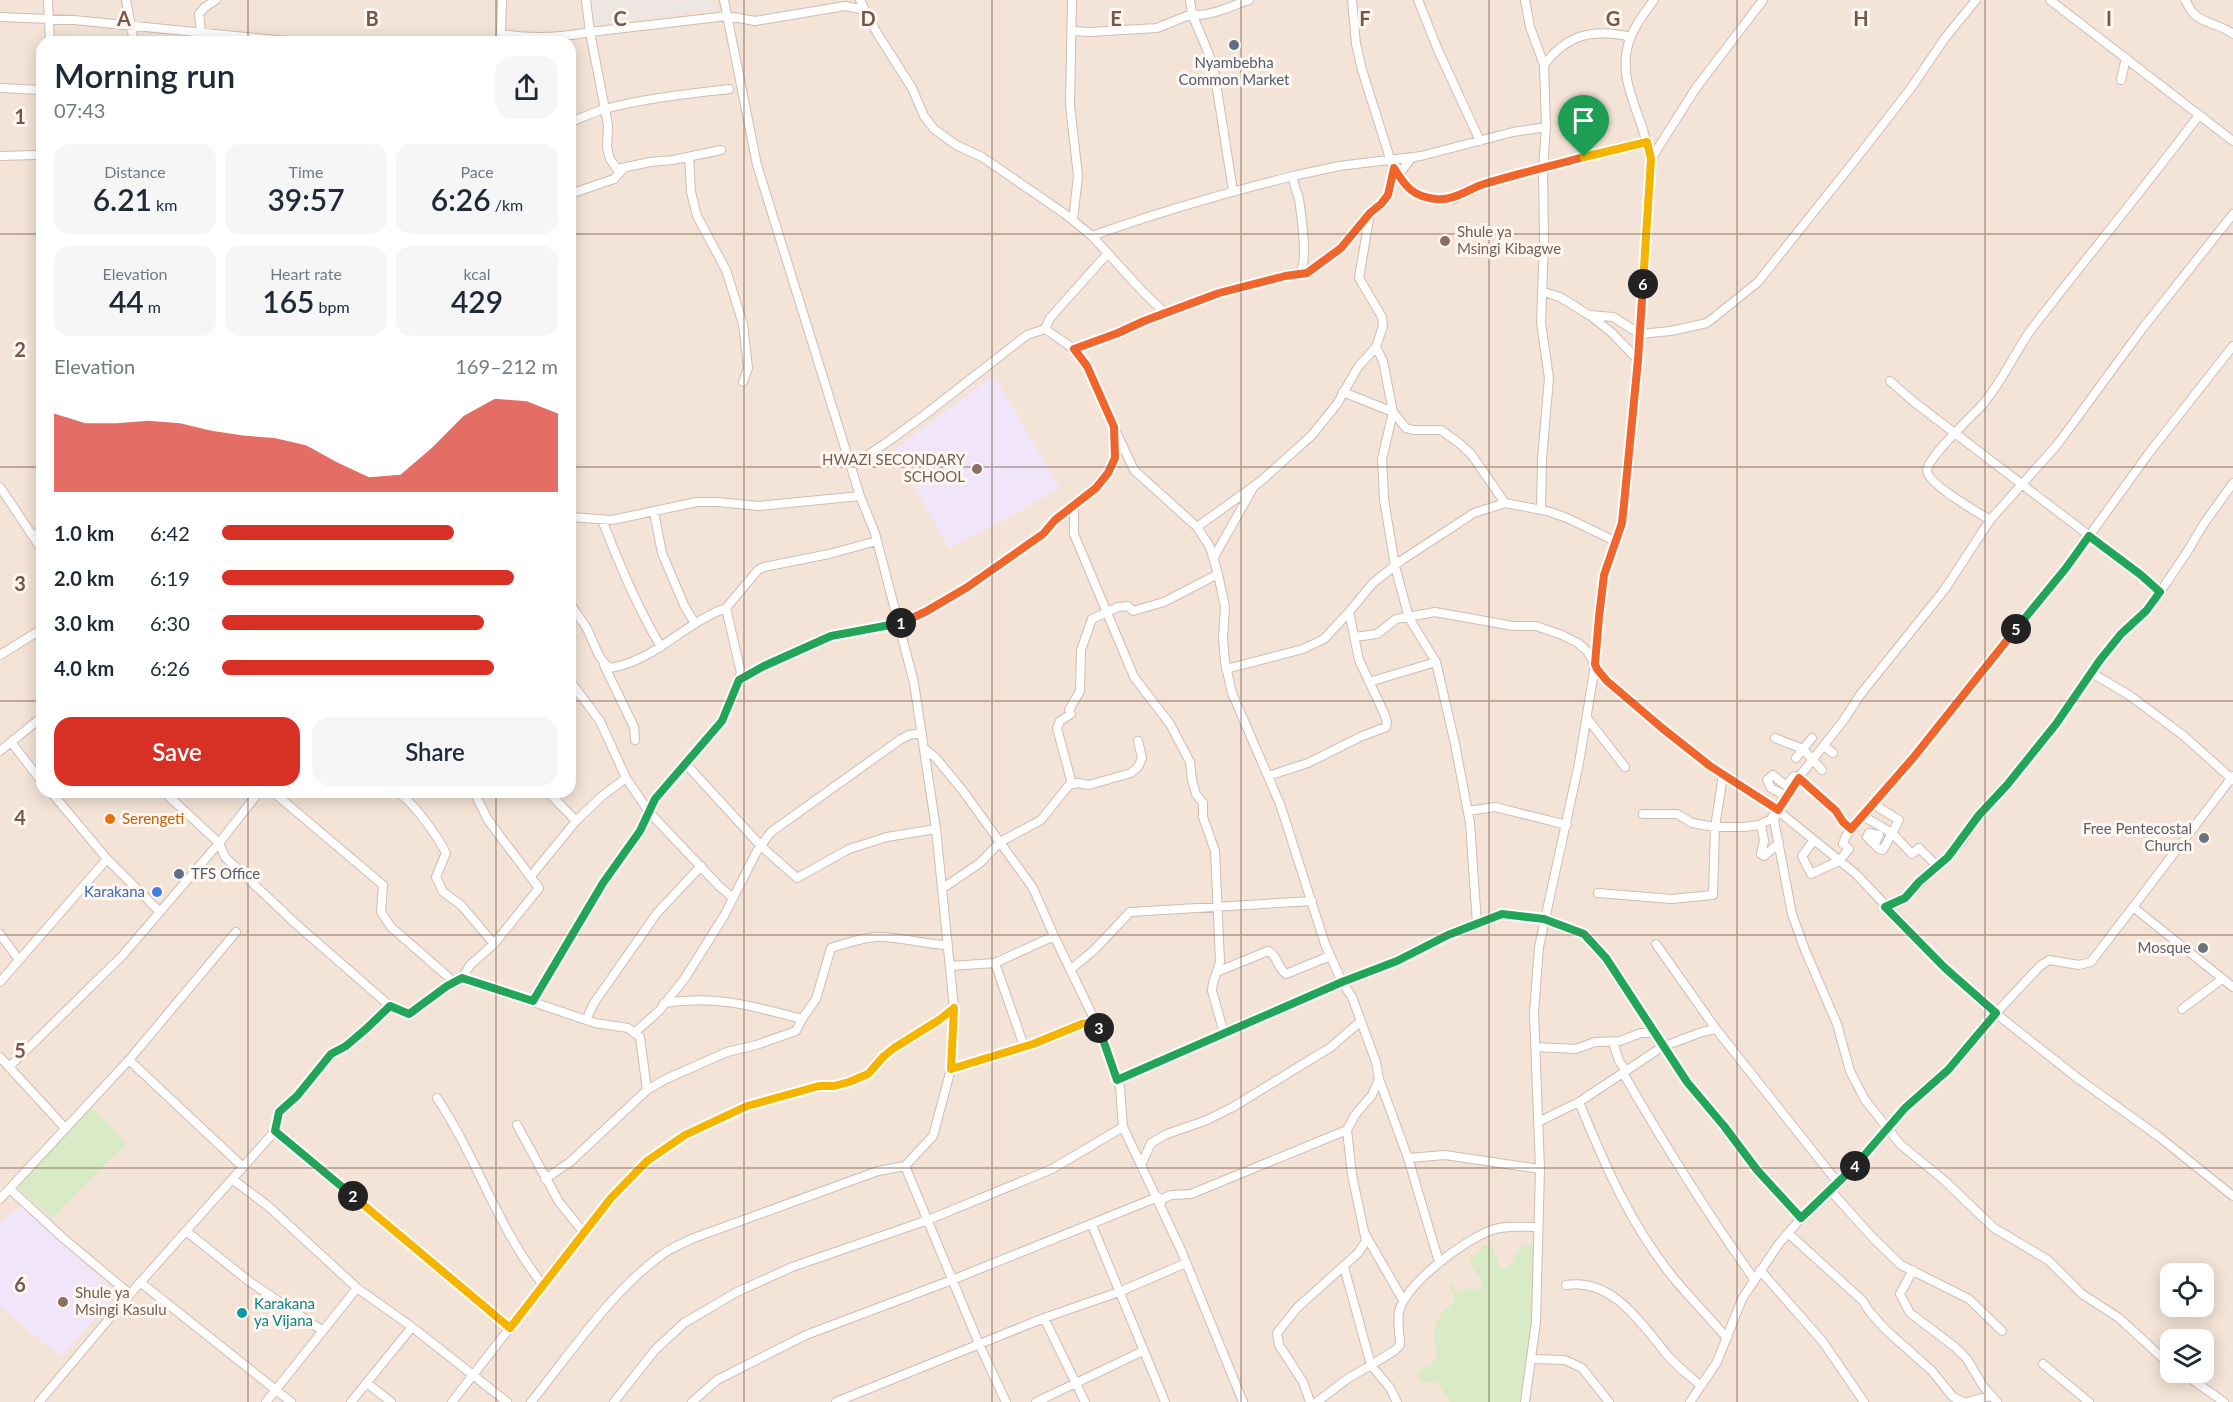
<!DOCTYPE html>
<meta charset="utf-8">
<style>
:root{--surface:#fff;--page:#f6f6f7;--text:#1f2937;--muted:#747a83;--accent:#d93025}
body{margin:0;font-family:Lato,sans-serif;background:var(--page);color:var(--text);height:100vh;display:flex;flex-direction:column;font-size:22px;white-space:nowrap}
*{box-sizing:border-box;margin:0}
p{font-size:20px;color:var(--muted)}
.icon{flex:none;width:33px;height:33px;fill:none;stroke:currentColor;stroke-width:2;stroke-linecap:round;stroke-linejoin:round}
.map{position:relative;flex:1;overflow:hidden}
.panel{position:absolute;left:36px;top:36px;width:540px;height:762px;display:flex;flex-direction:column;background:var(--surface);border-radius:18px;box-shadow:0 3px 15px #0003}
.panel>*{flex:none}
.controls{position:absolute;left:2160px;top:1263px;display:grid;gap:12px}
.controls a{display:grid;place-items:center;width:54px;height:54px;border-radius:12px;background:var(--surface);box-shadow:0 3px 15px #0003;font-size:30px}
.pin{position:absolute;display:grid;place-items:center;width:51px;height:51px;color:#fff;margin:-62px -26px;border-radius:50% 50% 50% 0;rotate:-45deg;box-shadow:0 0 6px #0007}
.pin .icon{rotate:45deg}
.km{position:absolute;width:30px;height:30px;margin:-15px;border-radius:50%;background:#222;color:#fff;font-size:16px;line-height:30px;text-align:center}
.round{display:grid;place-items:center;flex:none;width:63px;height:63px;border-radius:18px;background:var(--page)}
.head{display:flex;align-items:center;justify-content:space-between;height:102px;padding:0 18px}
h1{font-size:33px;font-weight:600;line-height:45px}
.figures{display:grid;grid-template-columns:repeat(3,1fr);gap:9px;height:102px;padding:6px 18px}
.figures div{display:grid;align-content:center;border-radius:15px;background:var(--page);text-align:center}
.figures b{font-size:30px;font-weight:600}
.figures small{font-size:16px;font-weight:400}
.figures p{font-size:16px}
.chart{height:168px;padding:12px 18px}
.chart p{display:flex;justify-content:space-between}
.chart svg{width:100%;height:108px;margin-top:6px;fill:var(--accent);opacity:.7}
.primary-button{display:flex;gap:12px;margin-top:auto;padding:12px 18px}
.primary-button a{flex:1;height:69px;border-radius:18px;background:var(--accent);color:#fff;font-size:24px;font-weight:600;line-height:69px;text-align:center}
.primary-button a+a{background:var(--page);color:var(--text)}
ul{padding:0 18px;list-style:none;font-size:20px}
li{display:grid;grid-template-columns:96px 72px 1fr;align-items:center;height:45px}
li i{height:15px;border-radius:8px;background:var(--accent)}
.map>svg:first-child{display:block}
.residential{fill:#f4e4d7;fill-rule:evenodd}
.industrial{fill:#ede6e2}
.education{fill:#f0e5f9}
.green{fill:#d9eac7}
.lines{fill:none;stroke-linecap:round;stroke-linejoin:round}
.minor-casing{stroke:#d1bcb1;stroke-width:10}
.minor{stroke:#fff;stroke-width:8}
.split-1-casing{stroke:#fff;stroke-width:12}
.split-2-casing{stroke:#fff;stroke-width:12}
.split-3-casing{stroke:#fff;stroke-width:12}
.split-4-casing{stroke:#fff;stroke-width:12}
.split-5-casing{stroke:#fff;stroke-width:12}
.split-6-casing{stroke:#fff;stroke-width:12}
.split-7-casing{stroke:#fff;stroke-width:12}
.split-1{stroke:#f0652b;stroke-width:8}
.split-2{stroke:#22a559;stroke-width:8}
.split-3{stroke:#f5b400;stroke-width:8}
.split-4{stroke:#22a559;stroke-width:8}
.split-5{stroke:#22a559;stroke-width:8}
.split-6{stroke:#f0652b;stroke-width:8}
.split-7{stroke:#f5b400;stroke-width:8}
.grid{fill:none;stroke:#77574c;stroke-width:1.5;stroke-opacity:0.55}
.service-dot{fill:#5c6f8a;stroke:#fff7f0;stroke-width:2}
.education-dot{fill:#8d6e63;stroke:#fff7f0;stroke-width:2}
.food-dot{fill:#e8710a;stroke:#fff7f0;stroke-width:2}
.worship-dot{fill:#6b7280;stroke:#fff7f0;stroke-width:2}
.shop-dot{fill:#3f7fe0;stroke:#fff7f0;stroke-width:2}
.culture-dot{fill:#0f9aa8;stroke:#fff7f0;stroke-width:2}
.labels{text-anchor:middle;stroke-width:6;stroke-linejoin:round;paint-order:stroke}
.service-label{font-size:15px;fill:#4e5e75;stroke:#fff7f0}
.education-label{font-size:15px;fill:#785e54;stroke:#fff7f0;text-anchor:start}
.food-label{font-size:15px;fill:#c56008;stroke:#fff7f0;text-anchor:start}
.worship-label{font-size:15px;fill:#5b616d;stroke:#fff7f0;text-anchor:end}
.shop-label{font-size:15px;fill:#366cbe;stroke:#fff7f0;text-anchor:end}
.culture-label{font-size:15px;fill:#0d838f;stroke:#fff7f0;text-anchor:start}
.grid-label{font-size:20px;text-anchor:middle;font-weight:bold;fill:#77574c;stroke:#fff7f0;stroke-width:6;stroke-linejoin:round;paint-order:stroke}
</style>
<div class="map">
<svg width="2233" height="1402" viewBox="0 0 2233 1402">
<rect width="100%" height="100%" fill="#fcf3e9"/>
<path class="residential" d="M0 0H2233V1402H0ZM42 42H570V792H42ZM2170 1274H2204V1306H2170ZM2170 1340H2204V1372H2170Z"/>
<path class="industrial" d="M588 0H712L714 9 593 25Z"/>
<path class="education" d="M994 375 1060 489 949 549 894 450Z
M22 1206 117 1294 61 1357 0 1307V1223Z"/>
<path class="green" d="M91 1107 127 1143 52 1218 18 1187Z
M1485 1244 1493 1247 1499 1266 1503 1269C1519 1265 1514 1234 1538 1249L1536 1322 1525 1402H1450L1438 1383 1419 1381 1417 1375 1420 1370 1431 1366 1438 1355C1432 1343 1434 1321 1443 1312 1449 1306 1453 1305 1455 1297L1449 1285 1451 1284 1458 1293 1464 1289H1482C1484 1277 1472 1272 1470 1260Z"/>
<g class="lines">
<g class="minor-casing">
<path id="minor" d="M48 0 50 42
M126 0 134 42
M586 0 590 32 727 16 755 21 845 6 865 10
M860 0 877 33 912 88 924 116 934 129 956 145 982 157 1065 214 1092 236 1144 293 1165 313
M1072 0 1070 105 1078 176 1073 220
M1190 0 1192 14 1213 64 1233 191
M1418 0 1438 50 1480 141
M1525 0 1530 27 1544 65
M2050 0 2233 141
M2185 0C2188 4 2190 10 2193 13 2203 24 2221 24 2233 34
M0 17 74 20 297 42
M1072 31 1089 32 1157 28 1192 14C1209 18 1233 5 1249 0
M201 32 199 14 205 7 216 0
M501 34C531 39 559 38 590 32L608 125 607 148 610 159 617 169 650 162 673 160 721 150
M498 42 501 34 502 0
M2121 80 2126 58
M0 88 42 90
M570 122C582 118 593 112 605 109 645 98 688 94 729 89
M0 156 35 155
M689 157 691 192 697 216 726 270 743 324 748 368 743 382
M1651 159C1647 145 1644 131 1639 118 1629 91 1619 65 1631 36 1637 22 1645 12 1654 0
M1393 168 1404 185 1416 194 1438 200 1454 199 1469 189 1518 174 1647 142
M1398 176 1412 157
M570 194 614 179 624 168
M1092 236C1158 212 1225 193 1293 176
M1299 273C1309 264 1301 214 1299 199 1297 191 1293 184 1293 176L1339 166 1421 156 1513 132 1546 127 1544 65C1567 34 1594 28 1631 37
M1544 292 1560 297 1589 315 1613 317 1640 334 1671 331 1707 323 1758 282 1863 150 1911 88 1945 38 1976 0
M1591 316 1612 333 1638 360
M1045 329 1050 318 1108 253
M1376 347 1383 361 1393 412 1382 459 1384 499 1395 566 1409 618 1436 662 1455 744 1470 823 1477 924
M1074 349 1118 333 1144 321 1219 293 1285 275 1307 273 1341 248 1370 213 1381 205 1388 195 1393 168 1362 70 1356 44 1352 0
M1890 381 1914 402 2141 575 2161 592
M1343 392 1393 412 1406 428 1413 430H1441L1459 443 1471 454 1505 503
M1116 432 1134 470 1197 527
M0 487 42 550
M1074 506V534L1134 677 1170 724 1190 762 1192 780 1196 794 1203 803V817L1215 851 1220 961C1218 972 1212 980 1212 991L1224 1033
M1541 510 1542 459 1549 378 1541 323 1544 242 1543 168 1546 127
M654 512 662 553 684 605 695 624
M570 517 612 520 697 502H718L758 506 860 496
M602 520C619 563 637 607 661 647
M1990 520C1979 513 1926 483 1927 470 1929 456 1972 416 1983 404 2003 381 2015 351 2033 327 2088 256 2145 187 2199 115
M33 536 42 531
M1214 557 1253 488
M1218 574 1225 607 1223 639 1225 662 1232 693 1280 804 1325 944 1342 982 1352 997 1376 1062 1379 1079 1372 1095 1355 1115 1347 1130 1352 1175 1366 1241 1358 1253 1297 1308 1277 1333 1279 1345 1303 1382 1310 1402
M570 603C575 612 581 619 586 627 594 641 597 659 610 668 655 661 684 623 726 608
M1355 637 1377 634 1396 619 1435 612 1513 626H1536L1562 635 1578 643 1587 651 1603 677 1662 728 1710 766 1777 810 1856 874 1945 968 1984 1004 2076 1077 2158 1136 2233 1196
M0 655 42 629
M604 665 634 727 635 740
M1226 669 1303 649 1324 639 1349 612
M2090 672 2129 695 2184 736 2233 780
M739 680 764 666 826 638 851 632 900 624 925 612 966 588 985 573 1000 565 1043 534 1055 520 1096 488 1108 473 1115 458 1114 427 1087 366 1074 349 1045 329 1027 335 927 413 886 443 851 466
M1369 682 1436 662
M1587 718 1625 767
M1775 738 1803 749 1812 738
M11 742 42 782
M1824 746 1833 753
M925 749 936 758 963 791 1033 888 1054 936 1100 1031 1120 1087 1123 1127 1181 1250 1243 1402
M0 751 42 717
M1796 758 1803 749 1822 770
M685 763 761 846 797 878 849 849 887 837 936 829
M1268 776 1308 763 1360 737 1386 727 1387 722 1384 713 1359 660 1349 612 1373 583 1402 560 1474 513 1505 503 1547 511 1567 518 1615 541
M2233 776 2133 907 2233 987
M626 778 649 812 719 886 733 898
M1072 784 1057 728 1060 721 1071 714 1069 710 1080 691 1081 650 1092 619 1118 607 1128 606 1133 611 1164 602 1218 574 1210 547 1197 527 1261 481 1312 435 1337 404 1358 367 1376 347 1383 326 1382 317 1359 278 1370 213
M51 792 107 859 159 911
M164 792 219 843 225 857 296 924 390 1006
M273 792 383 885 381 912 391 927 454 982
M397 792C413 801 437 836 446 853L436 877 443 892 461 905 494 944
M548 792 576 821
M1786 796 1771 788 1767 780 1773 775 1786 786 1794 776 1799 778 1837 811 1843 822 1851 829
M1873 804 1899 820 1892 833 1912 854 1919 848 1937 866
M1468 811 1495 807 1567 825
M1643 814H1677L1692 823 1715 827H1744L1759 825 1771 819 1788 791 1843 721 1860 695 1945 589 1990 520 2057 445 2142 329 2233 214
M1776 814 1774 820 1792 914 1805 950 1837 1024 1850 1071 1865 1100 1901 1145 1945 1181 1994 1228 2048 1260 2082 1294 2119 1318 2170 1365
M1863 816 1892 833 1883 850 1879 849 1867 837 1869 833 1879 835 1875 843
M1761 824 1764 841 1761 854 1764 856 1779 843
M1814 840 1802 856 1811 874 1839 861 1849 849 1843 844 1846 836 1913 758 2066 568 2149 453 2233 346
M531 876 576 821 602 796 626 778 600 721 570 681
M943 888 980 863 1000 842 1041 820 1069 785 1078 783 1089 785 1131 773 1138 767 1142 758 1138 741
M1598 893 1671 899 1713 895 1715 827 1723 775
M1885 907 1905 898 1961 843 1979 815 2007 785 2056 724 2100 660 2121 634 2154 601 2189 549 2203 525 2233 483
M0 934 19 960
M1656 944 1716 1029 1838 1183
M995 963 1054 936
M950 966 995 963 1024 1046
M1070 970 1094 950 1130 912 1312 901
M1219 971 1268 951C1278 955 1277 968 1286 974L1330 956
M462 978 470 965 494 944 539 888 488 820 474 792
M0 982 107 859
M533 1001 603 883 640 831 655 799 722 721 741 673 726 608 758 570 764 567 829 554 877 541
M664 1003C716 995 753 1006 802 1019L816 999 831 948C846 943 861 938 877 937 900 936 924 945 948 945
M2182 1009 2222 979
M586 1020 594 1003 657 913 701 866
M634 1033 659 1011 685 978 724 916 757 851 771 832 901 739 909 735 922 733
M1613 1042 1619 1061 1626 1071
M1536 1047 1576 1049 1595 1042 1620 1041 1641 1033H1654
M0 1057 65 1128
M129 1060 243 1167
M9 1067 122 956 219 843 259 792
M951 1069 1033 1044 1082 1024 1095 1022
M1623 1073C1664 1144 1707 1213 1754 1279
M1379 1079 1408 1158 1439 1262
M1117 1080 1342 982 1397 961 1448 935 1501 914 1544 919 1561 925 1584 934 1600 951 1687 1082 1724 1126 1757 1170 1801 1218
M437 1098C477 1158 498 1229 543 1285
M1579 1102C1604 1163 1630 1224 1672 1276 1689 1297 1709 1317 1727 1338
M1538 1122 1579 1102 1662 1047 1702 1032 1716 1029
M517 1125 559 1202 584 1233
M275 1131 510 1327
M1408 1158 1445 1155 1540 1169
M1142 1163 1151 1143 1167 1134 1207 1120 1233 1107 1331 1047 1361 1021
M905 1166 979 1344 1006 1402
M232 1179 268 1206 357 1288 412 1327 507 1402
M545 1179 570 1162 647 1090 666 1079 727 1052 756 1045 796 1031 802 1019
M10 1189 63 1238 130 1294
M1830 1190 1874 1239 1901 1265 1969 1299 2002 1331
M0 1199 129 1060 236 932
M1161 1203 1162 1199 1171 1195 1191 1194 1347 1130
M1092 1225 1165 1402
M186 1231 250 1282 323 1331
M1788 1233 1863 1301 1869 1311 1886 1330 1932 1371 1953 1397 1964 1402
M1365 1234 1403 1300
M1344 1267 1371 1365 1394 1351 1400 1345C1400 1335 1397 1322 1399 1312 1406 1283 1464 1240 1492 1230 1505 1225 1524 1227 1538 1227
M1760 1270 1823 1342 1864 1402
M1913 1270 1900 1294 1910 1313 1955 1347 1967 1359 1983 1386 1997 1402
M140 1282 291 1402
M1566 1285C1614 1277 1643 1327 1670 1358 1679 1368 1691 1377 1701 1386
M1044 1318 1085 1402
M1531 1359 1565 1360 1582 1368 1609 1402
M2043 1364 2089 1402
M2181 1372 2224 1402
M367 1383 391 1402
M39 1402 130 1294 275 1131 279 1112 297 1096 331 1055 346 1046 367 1028 390 1006 409 1014 447 986 462 978 595 1023 628 1028 640 1037 647 1090
M266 1402 357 1288
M351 1402 412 1327
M452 1402 611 1198 647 1161 685 1135 747 1106 819 1086H834L849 1082 869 1074 884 1056 903 1041 939 1020 954 1008
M531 1402C570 1354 612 1290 663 1254 671 1248 682 1244 691 1239L878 1171 905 1166 933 1136 951 1069 954 1008 936 829 914 683 875 533 860 496 757 165 724 0
M614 1402 655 1350 684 1323 737 1292 792 1267 928 1220 1052 1169 1123 1127
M692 1402 717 1380 806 1335 952 1280 1158 1197
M836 1402 1044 1318 1119 1292 1186 1263
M1036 1402 1143 1351
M1317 1402 1347 1379 1371 1365 1390 1388 1397 1402
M1525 1402 1536 1322 1540 1169 1534 1013 1539 947 1579 763 1596 659 1599 617 1604 575 1622 523 1624 504 1638 360 1651 159 1696 88 1763 0
M1690 1402 1717 1362 1742 1299 1778 1245 1801 1218 1864 1157 1905 1108 1948 1070 1996 1013 2040 966 2049 960 2079 965 2091 962 2133 907
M1967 1402 1990 1396"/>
</g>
<use href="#minor" class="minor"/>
</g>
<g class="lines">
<g class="split-1-casing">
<path id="split-1" d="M901 623 925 612 966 588 1043 534 1055 520 1096 488 1108 473 1115 458 1114 427 1087 366 1074 349 1118 333 1144 321 1219 293 1285 276 1307 273 1341 248 1370 213 1381 204 1388 195 1394 168C1405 186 1413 197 1436 199 1454 201 1468 189 1484 184 1517 174 1551 166 1584 157"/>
</g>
<g class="split-2-casing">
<path id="split-2" d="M353 1196 275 1131 279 1112 297 1096 331 1054 346 1046 367 1028 390 1006 409 1014 447 986 462 978 533 1001 603 883 640 831 655 799 722 721 739 680 764 666 831 636 901 623"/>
</g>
<g class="split-3-casing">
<path id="split-3" d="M353 1196 510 1328 611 1198 647 1161 685 1135 747 1106 819 1086H834L849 1082 868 1074 884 1056 894 1048 939 1020 954 1008 951 1069 1033 1044 1082 1024 1095 1022 1099 1028"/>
</g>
<g class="split-4-casing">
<path id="split-4" d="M1099 1028 1117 1080 1342 982 1397 961 1448 935 1502 914 1544 919 1584 934 1606 958 1687 1082 1724 1126 1757 1170 1801 1218 1855 1166"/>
</g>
<g class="split-5-casing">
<path id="split-5" d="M1855 1166 1905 1108 1948 1070 1996 1013 1945 968 1885 907 1905 898 1919 882 1948 857 1979 815 2007 785 2056 724 2100 660 2121 634 2146 611 2160 592 2141 575 2089 536 2066 568 2016 629"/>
</g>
<g class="split-6-casing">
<path id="split-6" d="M1643 284 1638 360 1624 504 1622 523 1604 575 1599 617 1595 664 1597 669 1607 681 1662 728 1710 766 1778 810 1799 778 1836 811 1843 822 1851 829 1913 758 2016 629"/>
</g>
<g class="split-7-casing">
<path id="split-7" d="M1584 157 1647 142 1651 159 1643 284"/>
</g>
<use href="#split-1" class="split-1"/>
<use href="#split-2" class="split-2"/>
<use href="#split-3" class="split-3"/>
<use href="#split-4" class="split-4"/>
<use href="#split-5" class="split-5"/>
<use href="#split-6" class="split-6"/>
<use href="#split-7" class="split-7"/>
</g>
<path class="grid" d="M248 0V42M496 0V42M744 0V1402M992 0V1402M1241 0V1402M1489 0V1402M1737 0V1402M1985 0V1402M0 234H42M570 234H2233M0 467H42M570 467H2233M0 701H42M570 701H2233M248 792V1402M496 792V1402M0 935H2233M0 1168H2233"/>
<g class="service-dot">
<circle cx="1234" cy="45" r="6"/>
<circle cx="179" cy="874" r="6"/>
</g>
<g class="education-dot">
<circle cx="1445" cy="241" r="6"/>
<circle cx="977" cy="469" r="6"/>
<circle cx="63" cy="1302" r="6"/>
</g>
<circle class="food-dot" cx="110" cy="819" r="6"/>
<g class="worship-dot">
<circle cx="2204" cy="838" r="6"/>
<circle cx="2203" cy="948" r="6"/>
</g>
<circle class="shop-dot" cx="157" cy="892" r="6"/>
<circle class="culture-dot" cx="242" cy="1313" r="6"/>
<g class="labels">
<g class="service-label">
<text x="1234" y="68">Nyambebha<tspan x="1234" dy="17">Common Market</tspan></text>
<text x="191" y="879" text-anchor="start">TFS Office</text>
</g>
<g class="education-label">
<text x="1457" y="237">Shule ya<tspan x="1457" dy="17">Msingi Kibagwe</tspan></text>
<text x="965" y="465" text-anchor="end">HWAZI SECONDARY<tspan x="965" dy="17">SCHOOL</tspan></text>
<text x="75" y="1298">Shule ya<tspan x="75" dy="17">Msingi Kasulu</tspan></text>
</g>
<g class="food-label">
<text x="122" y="824">Serengeti</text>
</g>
<g class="worship-label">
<text x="2192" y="834">Free Pentecostal<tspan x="2192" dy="17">Church</tspan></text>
<text x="2191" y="953">Mosque</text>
</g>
<g class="shop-label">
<text x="145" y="897">Karakana</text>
</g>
<g class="culture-label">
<text x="254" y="1309">Karakana<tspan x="254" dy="17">ya Vijana</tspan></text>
</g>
</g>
<g class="grid-label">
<text x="124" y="26">A</text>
<text x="372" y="26">B</text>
<text x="620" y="26">C</text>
<text x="868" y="26">D</text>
<text x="1116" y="26">E</text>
<text x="1365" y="26">F</text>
<text x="1613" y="26">G</text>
<text x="1861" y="26">H</text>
<text x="2109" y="26">I</text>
<text x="20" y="124">1</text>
<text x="20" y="357">2</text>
<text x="20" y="591">3</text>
<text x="20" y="825">4</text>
<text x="20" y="1058">5</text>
<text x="20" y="1292">6</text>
</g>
</svg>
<div class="controls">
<a><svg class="icon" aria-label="locate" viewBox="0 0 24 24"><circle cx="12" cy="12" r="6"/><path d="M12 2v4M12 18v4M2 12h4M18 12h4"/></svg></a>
<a><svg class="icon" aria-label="layers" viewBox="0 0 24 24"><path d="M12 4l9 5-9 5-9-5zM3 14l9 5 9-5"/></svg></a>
</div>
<div class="pin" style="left:1584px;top:157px;background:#1e9e55"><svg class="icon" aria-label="arrive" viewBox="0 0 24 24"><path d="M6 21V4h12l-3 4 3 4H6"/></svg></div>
<b class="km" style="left:901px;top:623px">1</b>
<b class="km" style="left:353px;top:1196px">2</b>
<b class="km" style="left:1099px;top:1028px">3</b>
<b class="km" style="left:1855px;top:1166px">4</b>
<b class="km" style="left:2016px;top:629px">5</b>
<b class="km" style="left:1643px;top:284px">6</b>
<section class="panel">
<div class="head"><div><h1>Morning run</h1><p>07:43</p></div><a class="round"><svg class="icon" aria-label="share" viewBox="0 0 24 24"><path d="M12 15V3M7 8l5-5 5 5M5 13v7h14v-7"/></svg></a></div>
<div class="figures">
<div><p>Distance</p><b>6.21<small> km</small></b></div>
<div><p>Time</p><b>39:57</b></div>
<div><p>Pace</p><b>6:26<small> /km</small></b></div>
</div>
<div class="figures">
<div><p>Elevation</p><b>44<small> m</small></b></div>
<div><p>Heart rate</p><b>165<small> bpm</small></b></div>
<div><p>kcal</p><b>429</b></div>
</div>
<div class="chart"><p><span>Elevation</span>169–212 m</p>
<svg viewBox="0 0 160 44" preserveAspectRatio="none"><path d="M0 44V12L10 16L20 16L30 15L40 16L50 19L60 21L70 22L80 25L90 32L100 38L110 37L120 26L130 13L140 6L150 7L160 12V44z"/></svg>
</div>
<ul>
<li><b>1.0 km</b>6:42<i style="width:69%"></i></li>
<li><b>2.0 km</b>6:19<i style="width:87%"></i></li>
<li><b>3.0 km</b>6:30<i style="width:78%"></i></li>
<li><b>4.0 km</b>6:26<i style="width:81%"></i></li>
</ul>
<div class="primary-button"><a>Save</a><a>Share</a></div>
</section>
</div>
